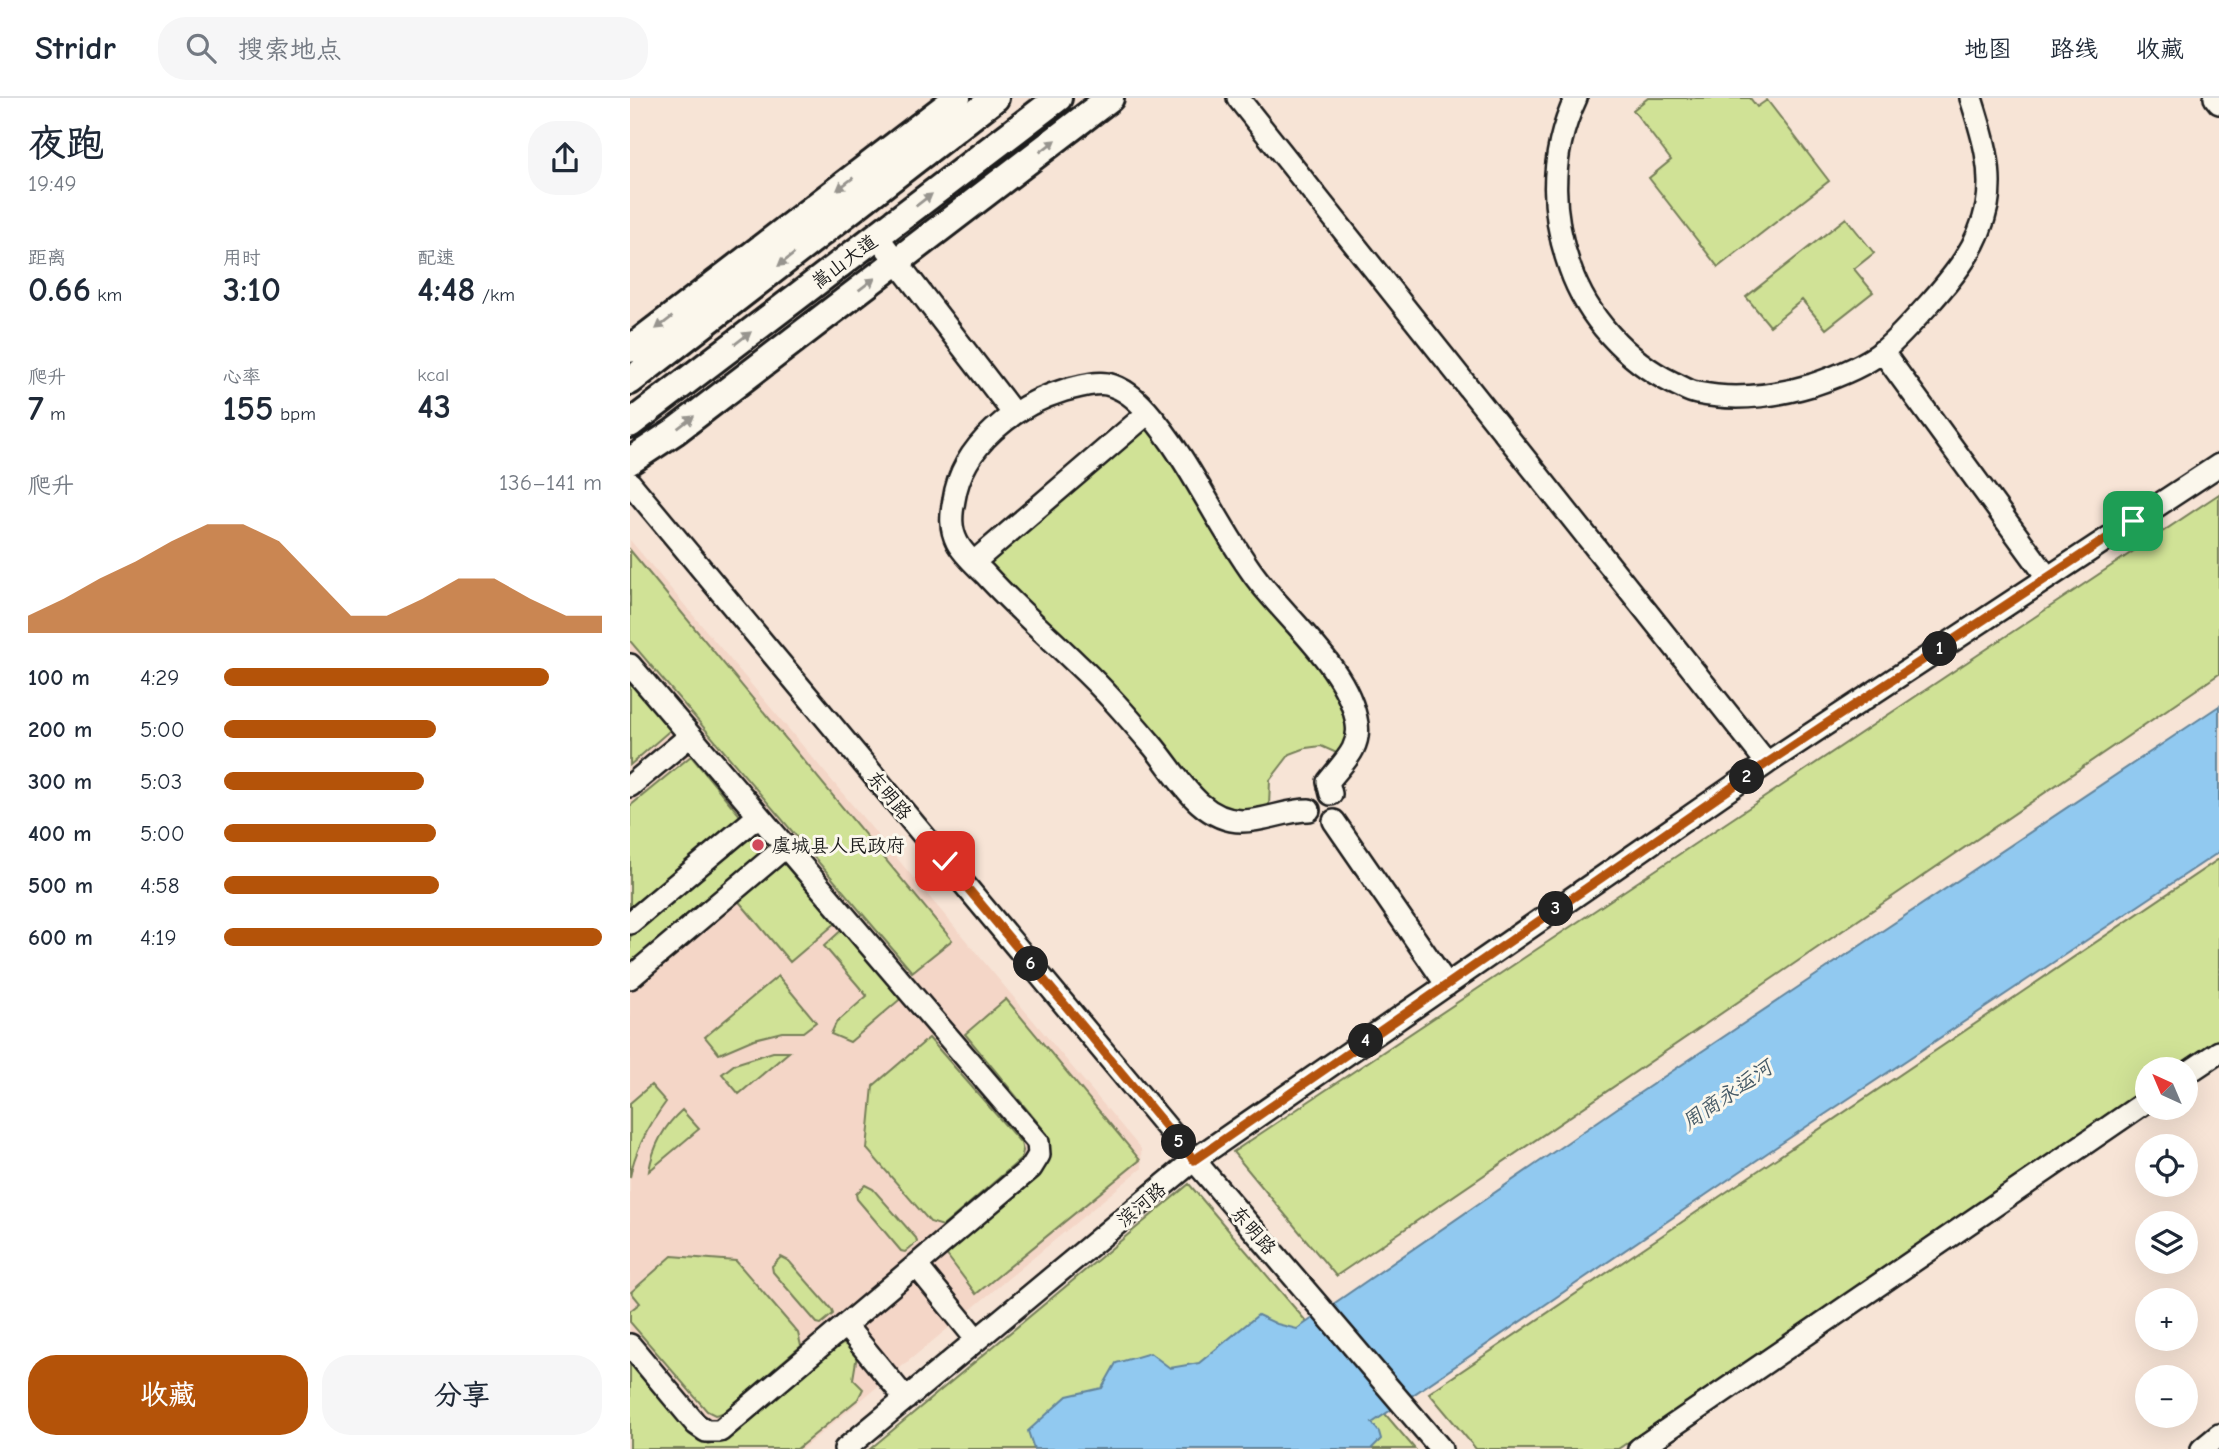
<!DOCTYPE html>
<html lang="zh">
<meta charset="utf-8">
<style>
:root{--surface:#fff;--page:#f6f6f7;--text:#1f2937;--muted:#747a83;--line:#e0e1e3;--accent:#b45309}
body{margin:0;font-family:"Comic Neue","LXGW WenKai TC",sans-serif;background:var(--page);color:var(--text);height:100vh;display:flex;flex-direction:column;font-size:26px;white-space:nowrap}
*{box-sizing:border-box;margin:0}
p{font-size:23px;color:var(--muted)}
.icon{flex:none;width:38px;height:38px;fill:none;stroke:currentColor;stroke-width:2;stroke-linecap:round;stroke-linejoin:round}
.map{position:relative;flex:1;overflow:hidden}
.sheet{display:flex;flex-direction:column;background:var(--surface);width:630px}
.sheet>*{flex:none}
.needle{width:46px;rotate:316deg}
.controls{position:absolute;left:1505px;top:959px;display:grid;gap:14px}
.controls a{display:grid;place-items:center;width:63px;height:63px;border-radius:50%;background:var(--surface);box-shadow:0 7px 28px #0002;font-size:35px}
.pin{position:absolute;display:grid;place-items:center;width:60px;height:60px;color:#fff;margin:-30px;border-radius:14px;box-shadow:0 4px 10px #0006}
.km{position:absolute;width:35px;height:35px;margin:-18px;border-radius:50%;background:#222;color:#fff;font-size:19px;line-height:35px;text-align:center}
.round{display:grid;place-items:center;flex:none;width:74px;height:74px;border-radius:28px;background:var(--page)}
.summary{display:flex;align-items:center;justify-content:space-between;height:119px;padding:0 28px}
h1{font-size:38px;font-weight:600;line-height:52px}
.stats{display:grid;grid-template-columns:repeat(3,1fr);gap:10px;height:119px;padding:7px 28px}
.stats div{display:grid;align-content:center}
.stats b{font-size:35px;font-weight:600}
.stats small{font-size:19px;font-weight:400}
.stats p{font-size:19px}
.chart{height:196px;padding:14px 28px}
.chart p{display:flex;justify-content:space-between}
.chart svg{width:100%;height:126px;margin-top:7px;fill:var(--accent);opacity:.7}
.button{display:flex;gap:14px;margin-top:auto;padding:14px 28px}
.button a{flex:1;height:80px;border-radius:28px;background:var(--accent);color:#fff;font-size:28px;font-weight:600;line-height:80px;text-align:center}
.button a+a{background:var(--page);color:var(--text)}
ul{padding:0 28px;list-style:none;font-size:23px}
li{display:grid;grid-template-columns:112px 84px 1fr;align-items:center;height:52px}
li i{height:18px;border-radius:9px;background:var(--accent)}
header{display:flex;align-items:center;gap:42px;box-sizing:border-box;height:98px;padding:0 35px;background:var(--surface);border-bottom:2px solid var(--line)}
header strong{font-size:33px}
nav{display:flex;gap:38px;margin-inline-start:auto;font-size:24px}
.search{width:490px;height:63px;background:var(--page);display:flex;align-items:center;gap:18px;box-sizing:border-box;padding:0 24px;border-radius:28px;color:var(--muted);font-size:26px}
main{display:flex;flex:1;min-height:0}
.map>svg:first-child{display:block}
.built{fill:#f4d6c7}
.green{fill:#d0e296;stroke:#767f59;stroke-width:2}
.water{fill:#91c9f0;stroke:#62849b;stroke-width:2}
.lines{fill:none;stroke-linecap:round;stroke-linejoin:round}
.minor-casing{stroke:#1c1c1c;stroke-width:26}
.major-casing{stroke:#1c1c1c;stroke-width:32}
.minor{stroke:#fbf7ec;stroke-width:21}
.major{stroke:#fbf7ec;stroke-width:26}
.oneway{fill:#97948e}
.route-casing{stroke:#fff;stroke-width:14}
.route{stroke:#b45309;stroke-width:9}
.poi-dot{fill:#d1495b;stroke:#fbf7ec;stroke-width:2.5}
.labels{text-anchor:middle;stroke-width:6;stroke-linejoin:round;paint-order:stroke}
.street-label{font-size:19px;fill:#1c1c1c;stroke:#fbf7ec}
.poi-label{font-size:19px;fill:#1c1c1c;stroke:#fbf7ec;text-anchor:start}
.water-label{font-size:21px;font-style:italic;fill:#455966;stroke:#fbf7ec}
</style>
<header>
<strong>Stridr</strong>
<div class="search"><svg class="icon" aria-label="search" viewBox="0 0 24 24"><circle cx="10" cy="10" r="6"/><path d="M15 15l6 6"/></svg>搜索地点</div>
<nav><a>地图</a><a>路线</a><a>收藏</a></nav>
</header>
<main>
<section class="sheet">
<div class="summary"><div><h1>夜跑</h1><p>19:49</p></div><a class="round"><svg class="icon" aria-label="share" viewBox="0 0 24 24"><path d="M12 15V3M7 8l5-5 5 5M5 13v7h14v-7"/></svg></a></div>
<div class="stats">
<div><p>距离</p><b>0.66<small> km</small></b></div>
<div><p>用时</p><b>3:10</b></div>
<div><p>配速</p><b>4:48<small> /km</small></b></div>
</div>
<div class="stats">
<div><p>爬升</p><b>7<small> m</small></b></div>
<div><p>心率</p><b>155<small> bpm</small></b></div>
<div><p>kcal</p><b>43</b></div>
</div>
<div class="chart"><p><span>爬升</span>136–141 m</p>
<svg viewBox="0 0 160 44" preserveAspectRatio="none"><path d="M0 44V38L10 32L20 25L30 19L40 12L50 6L60 6L70 12L80 25L90 38L100 38L110 32L120 25L130 25L140 32L150 38L160 38V44z"/></svg>
</div>
<ul>
<li><b>100 m</b>4:29<i style="width:86%"></i></li>
<li><b>200 m</b>5:00<i style="width:56%"></i></li>
<li><b>300 m</b>5:03<i style="width:53%"></i></li>
<li><b>400 m</b>5:00<i style="width:56%"></i></li>
<li><b>500 m</b>4:58<i style="width:57%"></i></li>
<li><b>600 m</b>4:19<i style="width:100%"></i></li>
</ul>
<div class="button"><a>收藏</a><a>分享</a></div>
</section>
<div class="map">
<svg width="1589" height="1351" viewBox="0 0 1589 1351">
<rect width="100%" height="100%" fill="#f7e4d6"/>
<filter id="ink" filterUnits="userSpaceOnUse"><feTurbulence type="fractalNoise" baseFrequency=".0143" numOctaves="2"/><feDisplacementMap in="SourceGraphic" scale="14" xChannelSelector="R" yChannelSelector="G"/><feConvolveMatrix kernelMatrix="1 2 1 2 8 2 1 2 1" color-interpolation-filters="sRGB"/></filter>
<g filter="url(#ink)">
<path class="built" d="M0 442 511 1051 512 1070 172 1351H0Z"/>
<path class="green" d="M1018 0H1120L1127 9 1137 2 1199 83 1088 169 1019 80 1041 62 1003 12Z
M1216 120 1244 155 1224 171 1243 194 1196 231 1172 202 1140 228 1116 199Z
M519 324 715 604 722 635 711 657 691 648 676 650 660 656 640 682 639 709 612 716 590 707 563 689 354 465Z
M1589 396V576L706 1178 603 1054Z
M0 452 322 842 282 874 0 543Z
M0 577 45 628 0 667Z
M61 658 112 720 0 811V708Z
M124 735 138 751 0 867V839Z
M152 760 207 824 160 864 106 800Z
M1589 761V942L1546 971H1517V991L988 1351H846L799 1295Z
M215 829 275 897 220 944 201 936 206 925 237 898 194 848Z
M148 878 186 924 173 934H152L124 941 89 956 75 939Z
M376 901 510 1062 346 1196 316 1156 407 1079C418 1064 421 1056 418 1037L335 936Z
M299 940 391 1045 393 1053 391 1061 313 1128 300 1124 237 1051 243 988Z
M143 954H159L109 996 92 976 105 966Z
M21 987 36 1004C19 1027 5 1051 0 1079V1005Z
M52 1012 69 1031 19 1073C23 1049 34 1028 52 1012Z
M559 1086 785 1351H240Z
M235 1087 243 1091 286 1140 287 1144 275 1154 271 1153 227 1101 226 1096Z
M42 1158 106 1163 168 1235 171 1248 93 1315 85 1317 77 1313 0 1224V1213L10 1205 1 1194Z
M151 1159 159 1163 202 1212 203 1216 191 1226 187 1225 143 1174 142 1168Z
M213 1246 223 1249 227 1257 223 1281 233 1291 228 1301 167 1351H0V1258L68 1340 78 1346 89 1343 196 1255Z"/>
<path class="water" d="M1589 608V754L1146 1049 742 1325 749 1334 751 1341 741 1351H404L398 1333 437 1298 472 1290 486 1265 520 1255 540 1270 569 1265 628 1217 647 1226 667 1231 996 1004Z"/>
<g class="lines">
<g class="minor-casing">
<path id="minor" d="M608 0 1137 665
M946 0C920 55 920 113 940 170 957 219 996 262 1043 285 1051 288 1059 294 1067 295 1106 303 1145 298 1182 287 1206 279 1234 268 1253 253 1270 239 1284 222 1298 207 1324 178 1349 148 1357 108 1364 71 1352 35 1341 0
M1585 0 1589 5
M247 138 384 316
M1252 253 1418 480
M0 385 564 1062 811 1351
M344 464 518 315
M0 567 408 1044 409 1057 401 1070 90 1333H76L66 1326 0 1247
M0 688 60 638
M679 712C656 712 635 723 612 723 569 723 546 675 522 647 498 619 474 591 447 566 416 536 384 508 355 476 346 467 333 456 327 444 320 430 321 417 324 402 332 347 385 307 435 292 448 289 464 284 477 286 494 290 506 301 517 313 560 362 586 425 624 477 657 522 719 570 727 626 731 651 712 665 698 684L701 696
M704 723 817 887
M0 825 128 718
M0 880 155 749
M1556 976 1589 954
M286 1167 347 1242
M215 1227 276 1301
M215 1351 564 1062 1137 665 1589 367
M1009 1351 1517 1003
M1572 1351 1589 1337"/>
</g>
<g class="major-casing">
<path id="major" d="M0 251 327 0
M0 283 365 0
M0 326 428 0
M0 363 44 334 480 0"/>
</g>
<use href="#minor" class="minor"/>
<use href="#major" class="major"/>
</g>
<defs><path id="oneway-solid" d="M-6-.8H1V-3.2L6.5 0L1 3.2V.8H-6Z" transform="scale(1.75)"/></defs>
<g class="oneway">
<use href="#oneway-solid" transform="translate(418 48) rotate(-37)"/>
<use href="#oneway-solid" transform="translate(215 86) rotate(143)"/>
<use href="#oneway-solid" transform="translate(294 102) rotate(-37)"/>
<use href="#oneway-solid" transform="translate(156 162) rotate(142)"/>
<use href="#oneway-solid" transform="translate(237 186) rotate(-37)"/>
<use href="#oneway-solid" transform="translate(34 225) rotate(143)"/>
<use href="#oneway-solid" transform="translate(113 240) rotate(-37)"/>
<use href="#oneway-solid" transform="translate(56 324) rotate(-37)"/>
</g>
</g>
<g class="lines" filter="url(#ink)">
<g class="route-casing">
<path id="route" d="M315 763 564 1062 1137 665 1503 423"/>
</g>
<use href="#route" class="route"/>
</g>
<circle class="poi-dot" cx="128" cy="747" r="7"/>
<g class="labels">
<g class="street-label">
<text transform="translate(214 163) rotate(-37)" y="7">嵩山大道</text>
<text transform="translate(260 697) rotate(50)" y="7">东明路</text>
<text transform="translate(511 1106) rotate(-40)" y="7">滨河路</text>
<text transform="translate(624 1132) rotate(49)" y="7">东明路</text>
</g>
<g class="poi-label">
<text x="142" y="754">虞城县人民政府</text>
</g>
<g class="water-label">
<text transform="translate(1097 997) rotate(-35)" y="7">周商永运河</text>
</g>
</g>
</svg>
<div class="controls">
<a><svg class="needle" viewBox="-14 -14 28 28"><path d="M0-13l5 13h-10z" fill="#e53935"/><path d="M0 13l5-13h-10z" fill="#747a83"/></svg></a>
<a><svg class="icon" aria-label="locate" viewBox="0 0 24 24"><circle cx="12" cy="12" r="6"/><path d="M12 2v4M12 18v4M2 12h4M18 12h4"/></svg></a>
<a><svg class="icon" aria-label="layers" viewBox="0 0 24 24"><path d="M12 4l9 5-9 5-9-5zM3 14l9 5 9-5"/></svg></a>
<a>+</a>
<a>−</a>
</div>
<div class="pin" style="left:1503px;top:423px;background:#1e9e55"><svg class="icon" aria-label="arrive" viewBox="0 0 24 24"><path d="M6 21V4h12l-3 4 3 4H6"/></svg></div>
<div class="pin" style="left:315px;top:763px;background:#d93025"><svg class="icon" aria-label="check" viewBox="0 0 24 24"><path d="M5 12l5 5 9-10"/></svg></div>
<b class="km" style="left:1310px;top:551px">1</b>
<b class="km" style="left:1117px;top:679px">2</b>
<b class="km" style="left:926px;top:811px">3</b>
<b class="km" style="left:736px;top:943px">4</b>
<b class="km" style="left:549px;top:1044px">5</b>
<b class="km" style="left:401px;top:866px">6</b>
</div>
</main>
